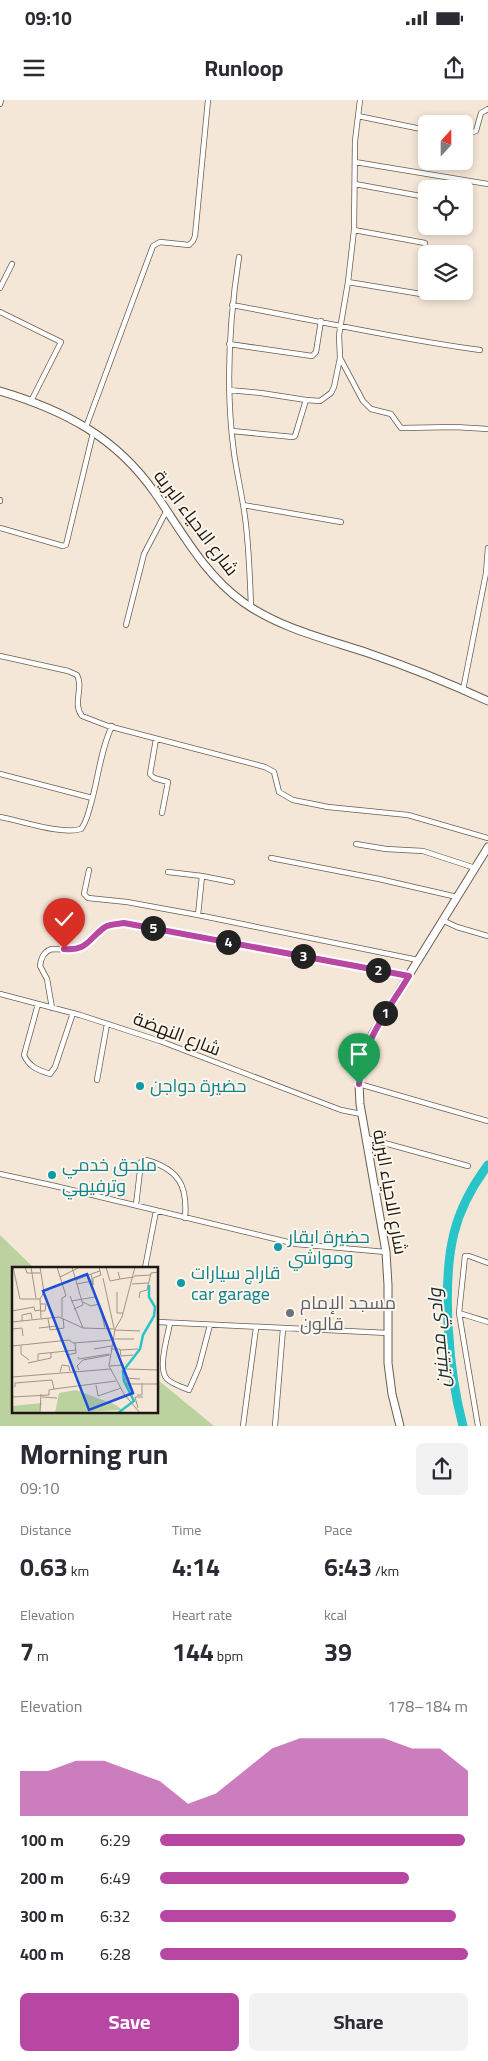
<!DOCTYPE html>
<meta charset="utf-8">
<style>
:root{--surface:#fff;--page:#f2f2f3;--text:#2b2b33;--muted:#7c7c81;--accent:#b747a3}
body{margin:0;font-family:Georgia,Cairo,serif;background:var(--page);color:var(--text);height:100vh;display:flex;flex-direction:column;font-size:19px;white-space:nowrap}
*{box-sizing:border-box;margin:0}
p{font-size:16px;color:var(--muted)}
.icon{flex:none;width:28px;height:28px;fill:none;stroke:currentColor;stroke-width:2;stroke-linecap:round;stroke-linejoin:round}
.map{position:relative;height:1326px;overflow:hidden}
.side{display:flex;flex-direction:column;background:var(--surface);flex:1}
.side>*{flex:none}
.needle{width:32px;rotate:21deg}
.controls{position:absolute;left:418px;top:15px;display:grid;gap:10px}
.controls a{display:grid;place-items:center;width:55px;height:55px;border-radius:8px;background:var(--surface);box-shadow:0 2px 8px #0003;font-size:25px}
.pin{position:absolute;display:grid;place-items:center;width:42px;height:42px;color:#fff;margin:-51px -21px;border-radius:50% 50% 50% 0;rotate:-45deg;box-shadow:0 0 5px #0007}
.pin .icon{rotate:45deg}
.km{position:absolute;width:25px;height:25px;margin:-12px;border-radius:50%;background:#222;color:#fff;font-size:14px;line-height:25px;text-align:center}
.round{display:grid;place-items:center;flex:none;width:52px;height:52px;border-radius:8px;background:var(--page)}
.headline{display:flex;align-items:center;justify-content:space-between;height:85px;padding:0 20px}
h1{font-size:28px;font-weight:700;line-height:38px}
.metrics{display:grid;grid-template-columns:repeat(3,1fr);gap:8px;height:85px;padding:5px 20px}
.metrics div{display:grid;align-content:center}
.metrics b{font-size:25px;font-weight:700}
.metrics small{font-size:14px;font-weight:400}
.metrics p{font-size:14px}
.chart{height:140px;padding:10px 20px}
.chart p{display:flex;justify-content:space-between}
.chart svg{width:100%;height:90px;margin-top:5px;fill:var(--accent);opacity:.7}
.button{display:flex;gap:10px;margin-top:auto;padding:10px 20px}
.button a{flex:1;height:58px;border-radius:8px;background:var(--accent);color:#fff;font-size:20px;font-weight:700;line-height:58px;text-align:center}
.button a+a{background:var(--page);color:var(--text)}
ul{padding:0 20px;list-style:none;font-size:16px}
li{display:grid;grid-template-columns:80px 60px 1fr;align-items:center;height:38px}
li i{height:12px;border-radius:6px;background:var(--accent)}
.status{display:flex;justify-content:space-between;align-items:center;height:35px;padding:0 25px;background:var(--surface);direction:ltr}
.status svg{height:14px;fill:currentColor}
header{display:flex;justify-content:space-between;align-items:center;height:65px;padding:0 20px;background:var(--surface);font-size:22px;font-weight:700}
.map>svg:first-child{display:block}
.green{fill:#bbd19e}
.lines{fill:none;stroke-linecap:round;stroke-linejoin:round}
.river{stroke:#28c4c8;stroke-width:9}
.minor-casing{stroke:#695e4f;stroke-width:6}
.primary-casing{stroke:#695e4f;stroke-width:9}
.minor{stroke:#fff;stroke-width:4.5}
.primary{stroke:#fff;stroke-width:7}
.route-casing{stroke:#fff;stroke-width:10}
.route{stroke:#b747a3;stroke-width:6}
.culture-dot{fill:#0f9aa8;stroke:#fef6eb;stroke-width:2}
.worship-dot{fill:#6b7280;stroke:#fef6eb;stroke-width:2}
.labels{text-anchor:middle;stroke-width:4;stroke-linejoin:round;paint-order:stroke}
.street-label{font-size:18px;fill:#1d1813;stroke:#fef6eb}
.culture-label{font-size:18px;fill:#0d838f;stroke:#fef6eb;text-anchor:start}
.worship-label{font-size:18px;fill:#5b616d;stroke:#fef6eb;text-anchor:start}
.water-label{font-size:19px;font-style:italic;fill:#193132;stroke:#fef6eb}
.inset-river{fill:none;stroke:#28c4c8;stroke-width:2.5}
.inset-road{fill:none;stroke:#9f9489;stroke-width:1}
.view{fill:#1d4ed8;fill-opacity:0.15;stroke:#1d4ed8;stroke-width:2.5}
.inset-edge{fill:none;stroke:#1d1813;stroke-width:2.5}
</style>
<div class="status"><b>09:10</b><svg viewBox="0 0 49 12"><path d="M0 12V9h3v3zM5 12V6h3v6zM10 12V3h3v9zM15 12V0h3v12zM26 1h20v11H26zM47 4h2v5h-2z"/></svg></div>
<header><svg class="icon" aria-label="menu" viewBox="0 0 24 24"><path d="M4 6h16M4 12h16M4 18h16"/></svg>Runloop<svg class="icon" aria-label="share" viewBox="0 0 24 24"><path d="M12 15V3M7 8l5-5 5 5M5 13v7h14v-7"/></svg></header>
<div class="map">
<svg width="488" height="1326" viewBox="0 0 488 1326">
<rect width="100%" height="100%" fill="#f5e7d7"/>
<path class="green" d="M0 1135 34 1168H14V1312H158V1280L214 1326H0Z"/>
<g class="lines">
<path class="river" d="M463 1326C449 1274 441 1186 454 1133 460 1109 473 1085 488 1065"/>
<g class="minor-casing">
<path id="minor" d="M0 4 1 0
M358 16 426 30
M464 35 476 31 481 13 488 9
M355 62 488 84
M355 84 426 97
M354 130 425 143
M239 157C229 222 225 287 234 353 237 374 242 395 245 417 249 447 250 477 251 507
M348 182 421 194
M0 188 12 164
M232 205C315 220 396 239 480 250
M0 212 61 242 31 301
M229 244 312 256 316 252 321 221
M340 258 363 301 371 309 391 314 401 328 455 327 488 329
M229 290 261 293 306 300 320 301 331 293 334 287 340 258 339 235 348 182 354 130 355 41 360 0
M86 327 153 146 160 142 189 145 193 141 195 136 208 0
M232 331 293 337 295 336 306 300
M0 400V401
M243 405 341 422
M0 428 63 446 66 445 93 333
M126 525 144 454 167 410
M0 556 68 571 77 575C84 588 72 603 82 616L108 626 265 667 274 672 279 692 293 700 328 707 408 715 488 738
M463 590 486 473 488 448
M156 639 150 674 154 678 168 682 162 713
M0 674 92 698
M0 717C22 721 61 735 81 729 86 723 88 714 90 707 98 681 100 651 112 626
M356 744 386 749 423 751 475 768
M271 758 379 779 457 797
M89 770 84 794 88 798 127 802 198 815 418 860
M168 772 202 776
M198 815 202 776 232 782
M442 820 457 827 488 836
M0 894 80 915 160 941 341 1010 361 1014
M38 904 24 955C29 967 38 970 50 974L55 967 73 913
M52 908 47 879 40 866C41 858 44 851 52 849L77 850 89 842 105 826 125 823 409 876
M97 980 107 924
M359 984 488 1021
M366 1038 468 1066
M0 1074 55 1086 296 1144 386 1152
M136 1105 141 1062 146 1060C178 1069 188 1085 185 1118
M145 1168 156 1111
M459 1213 488 1222
M158 1222 388 1233
M170 1223C168 1235 157 1269 167 1279 172 1284 182 1287 189 1290L199 1267 210 1225
M243 1326 256 1228
M275 1326 283 1229
M478 1326 459 1213 465 1156H469L488 1163"/>
</g>
<g class="primary-casing">
<path id="primary" d="M0 291C64 310 116 337 155 393 182 432 204 474 243 502 279 528 326 539 368 553 409 567 449 583 488 601
M400 1326 392 1294 388 1263V1185L386 1152 360 1004 359 984 362 959 373 933 488 747"/>
</g>
<use href="#minor" class="minor"/>
<use href="#primary" class="primary"/>
</g>
<g class="lines">
<g class="route-casing">
<path id="route" d="M64 849C88 851 88 839 105 827 110 824 119 824 124 823L409 876C387 912 363 940 359 984"/>
</g>
<use href="#route" class="route"/>
</g>
<g class="culture-dot">
<circle cx="140" cy="986" r="5"/>
<circle cx="52" cy="1075" r="5"/>
<circle cx="278" cy="1147" r="5"/>
<circle cx="181" cy="1183" r="5"/>
</g>
<circle class="worship-dot" cx="290" cy="1213" r="5"/>
<g class="labels">
<g class="street-label">
<text transform="translate(196 423) rotate(53)" y="6">شارع الاحياء البرية</text>
<text transform="translate(177 934) rotate(21)" y="6">شارع النهضة</text>
<text transform="translate(390 1092) rotate(80)" y="6">شارع الاحياء البرية</text>
</g>
<g class="culture-label">
<text x="150" y="992">حضيرة دواجن</text>
<text x="62" y="1071">ملحق خدمي<tspan x="62" dy="21">وترفيهي</tspan></text>
<text x="288" y="1143">حضيرة ابقار<tspan x="288" dy="21">ومواشي</tspan></text>
<text x="191" y="1179">قاراج سيارات<tspan x="191" dy="21">car garage</tspan></text>
</g>
<g class="worship-label">
<text x="300" y="1209">مسجد الإمام<tspan x="300" dy="21">قالون</tspan></text>
</g>
<g class="water-label">
<text transform="translate(438 1238) rotate(-95)" y="7">وادي مجينين</text>
</g>
</g>
<g transform="translate(12 1167)">
<rect width="146" height="146" fill="#f5e7d7"/>
<path d="M64 123 104 138 110 143 43 146 47 126ZM30 136 27 146H0V139Z" fill="#bbd19e"/>
<path class="inset-river" d="M106 146 122 134 112 114 111 104 128 82 131 68 142 49 143 40 137 30V18"/>
<path class="inset-road" d="M1 0 8 32H28L29 51M13 0 15 6H28M19 0 24 31M28 0 32 25 28 32M45 0 54 29 50 31V50M60 0 71 38 62 42M94 0 98 14 108 12M106 5 108 12 122 10M122 9 139 8M48 10 68 0M81 11V18L79 7 88 4M81 11 89 8 87 0M91 11 102 61M64 13 79 7M65 17 80 14M120 17 136 16M105 25V46H111M58 29 71 61M127 31 128 25 135 23 139 6 147 5M59 34 83 30M71 35 79 39 87 37 93 61M0 44 22 40 23 44 28 43M28 44H33L34 37H28M36 52 38 63 52 61 51 51M10 54V48L19 46 20 52M0 55 47 50 71 61 103 62 97 99 112 127 128 146M27 61 45 59V62M0 62 10 61 11 69M103 62 110 50 123 0M103 63 128 64M101 72H122M0 79 57 73 61 76 101 73M9 79V87L17 93M82 82 100 79M99 82H108L109 89 121 88M108 83 126 82M55 88 64 86 63 76M66 90 67 92 97 87M26 93V87L64 83M16 96 39 91V86M97 99 112 98M114 102 147 103M67 103 65 99 71 93 98 88M48 105 50 98 57 99 58 104M0 110 99 102M114 117H147M84 118 86 129 109 121M3 120V116L40 113 42 122 104 114M121 128 113 111 128 112M125 128H130V116M0 130 37 128V123L42 122M30 130 45 131M126 141 123 130H131M28 146 29 127"/>
<path class="view" d="M75 7 121 126 77 143 31 24Z"/>
<rect width="146" height="146" class="inset-edge"/>
</g>
</svg>
<div class="controls">
<a><svg class="needle" viewBox="-14 -14 28 28"><path d="M0-13l5 13h-10z" fill="#e53935"/><path d="M0 13l5-13h-10z" fill="#7c7c81"/></svg></a>
<a><svg class="icon" aria-label="locate" viewBox="0 0 24 24"><circle cx="12" cy="12" r="6"/><path d="M12 2v4M12 18v4M2 12h4M18 12h4"/></svg></a>
<a><svg class="icon" aria-label="layers" viewBox="0 0 24 24"><path d="M12 4l9 5-9 5-9-5zM3 14l9 5 9-5"/></svg></a>
</div>
<div class="pin" style="left:359px;top:984px;background:#1e9e55"><svg class="icon" aria-label="arrive" viewBox="0 0 24 24"><path d="M6 21V4h12l-3 4 3 4H6"/></svg></div>
<div class="pin" style="left:64px;top:849px;background:#d93025"><svg class="icon" aria-label="check" viewBox="0 0 24 24"><path d="M5 12l5 5 9-10"/></svg></div>
<b class="km" style="left:385px;top:913px">1</b>
<b class="km" style="left:378px;top:870px">2</b>
<b class="km" style="left:303px;top:856px">3</b>
<b class="km" style="left:228px;top:842px">4</b>
<b class="km" style="left:153px;top:828px">5</b>
</div>
<section class="side">
<div class="headline"><div><h1>Morning run</h1><p>09:10</p></div><a class="round"><svg class="icon" aria-label="share" viewBox="0 0 24 24"><path d="M12 15V3M7 8l5-5 5 5M5 13v7h14v-7"/></svg></a></div>
<div class="metrics">
<div><p>Distance</p><b>0.63<small> km</small></b></div>
<div><p>Time</p><b>4:14</b></div>
<div><p>Pace</p><b>6:43<small> /km</small></b></div>
</div>
<div class="metrics">
<div><p>Elevation</p><b>7<small> m</small></b></div>
<div><p>Heart rate</p><b>144<small> bpm</small></b></div>
<div><p>kcal</p><b>39</b></div>
</div>
<div class="chart"><p><span>Elevation</span>178–184 m</p>
<svg viewBox="0 0 160 44" preserveAspectRatio="none"><path d="M0 44V22L10 22L20 17L30 17L40 22L50 27L60 38L70 33L80 22L90 11L100 6L110 6L120 6L130 6L140 11L150 11L160 22V44z"/></svg>
</div>
<ul>
<li><b>100 m</b>6:29<i style="width:99%"></i></li>
<li><b>200 m</b>6:49<i style="width:81%"></i></li>
<li><b>300 m</b>6:32<i style="width:96%"></i></li>
<li><b>400 m</b>6:28<i style="width:100%"></i></li>
</ul>
<div class="button"><a>Save</a><a>Share</a></div>
</section>
